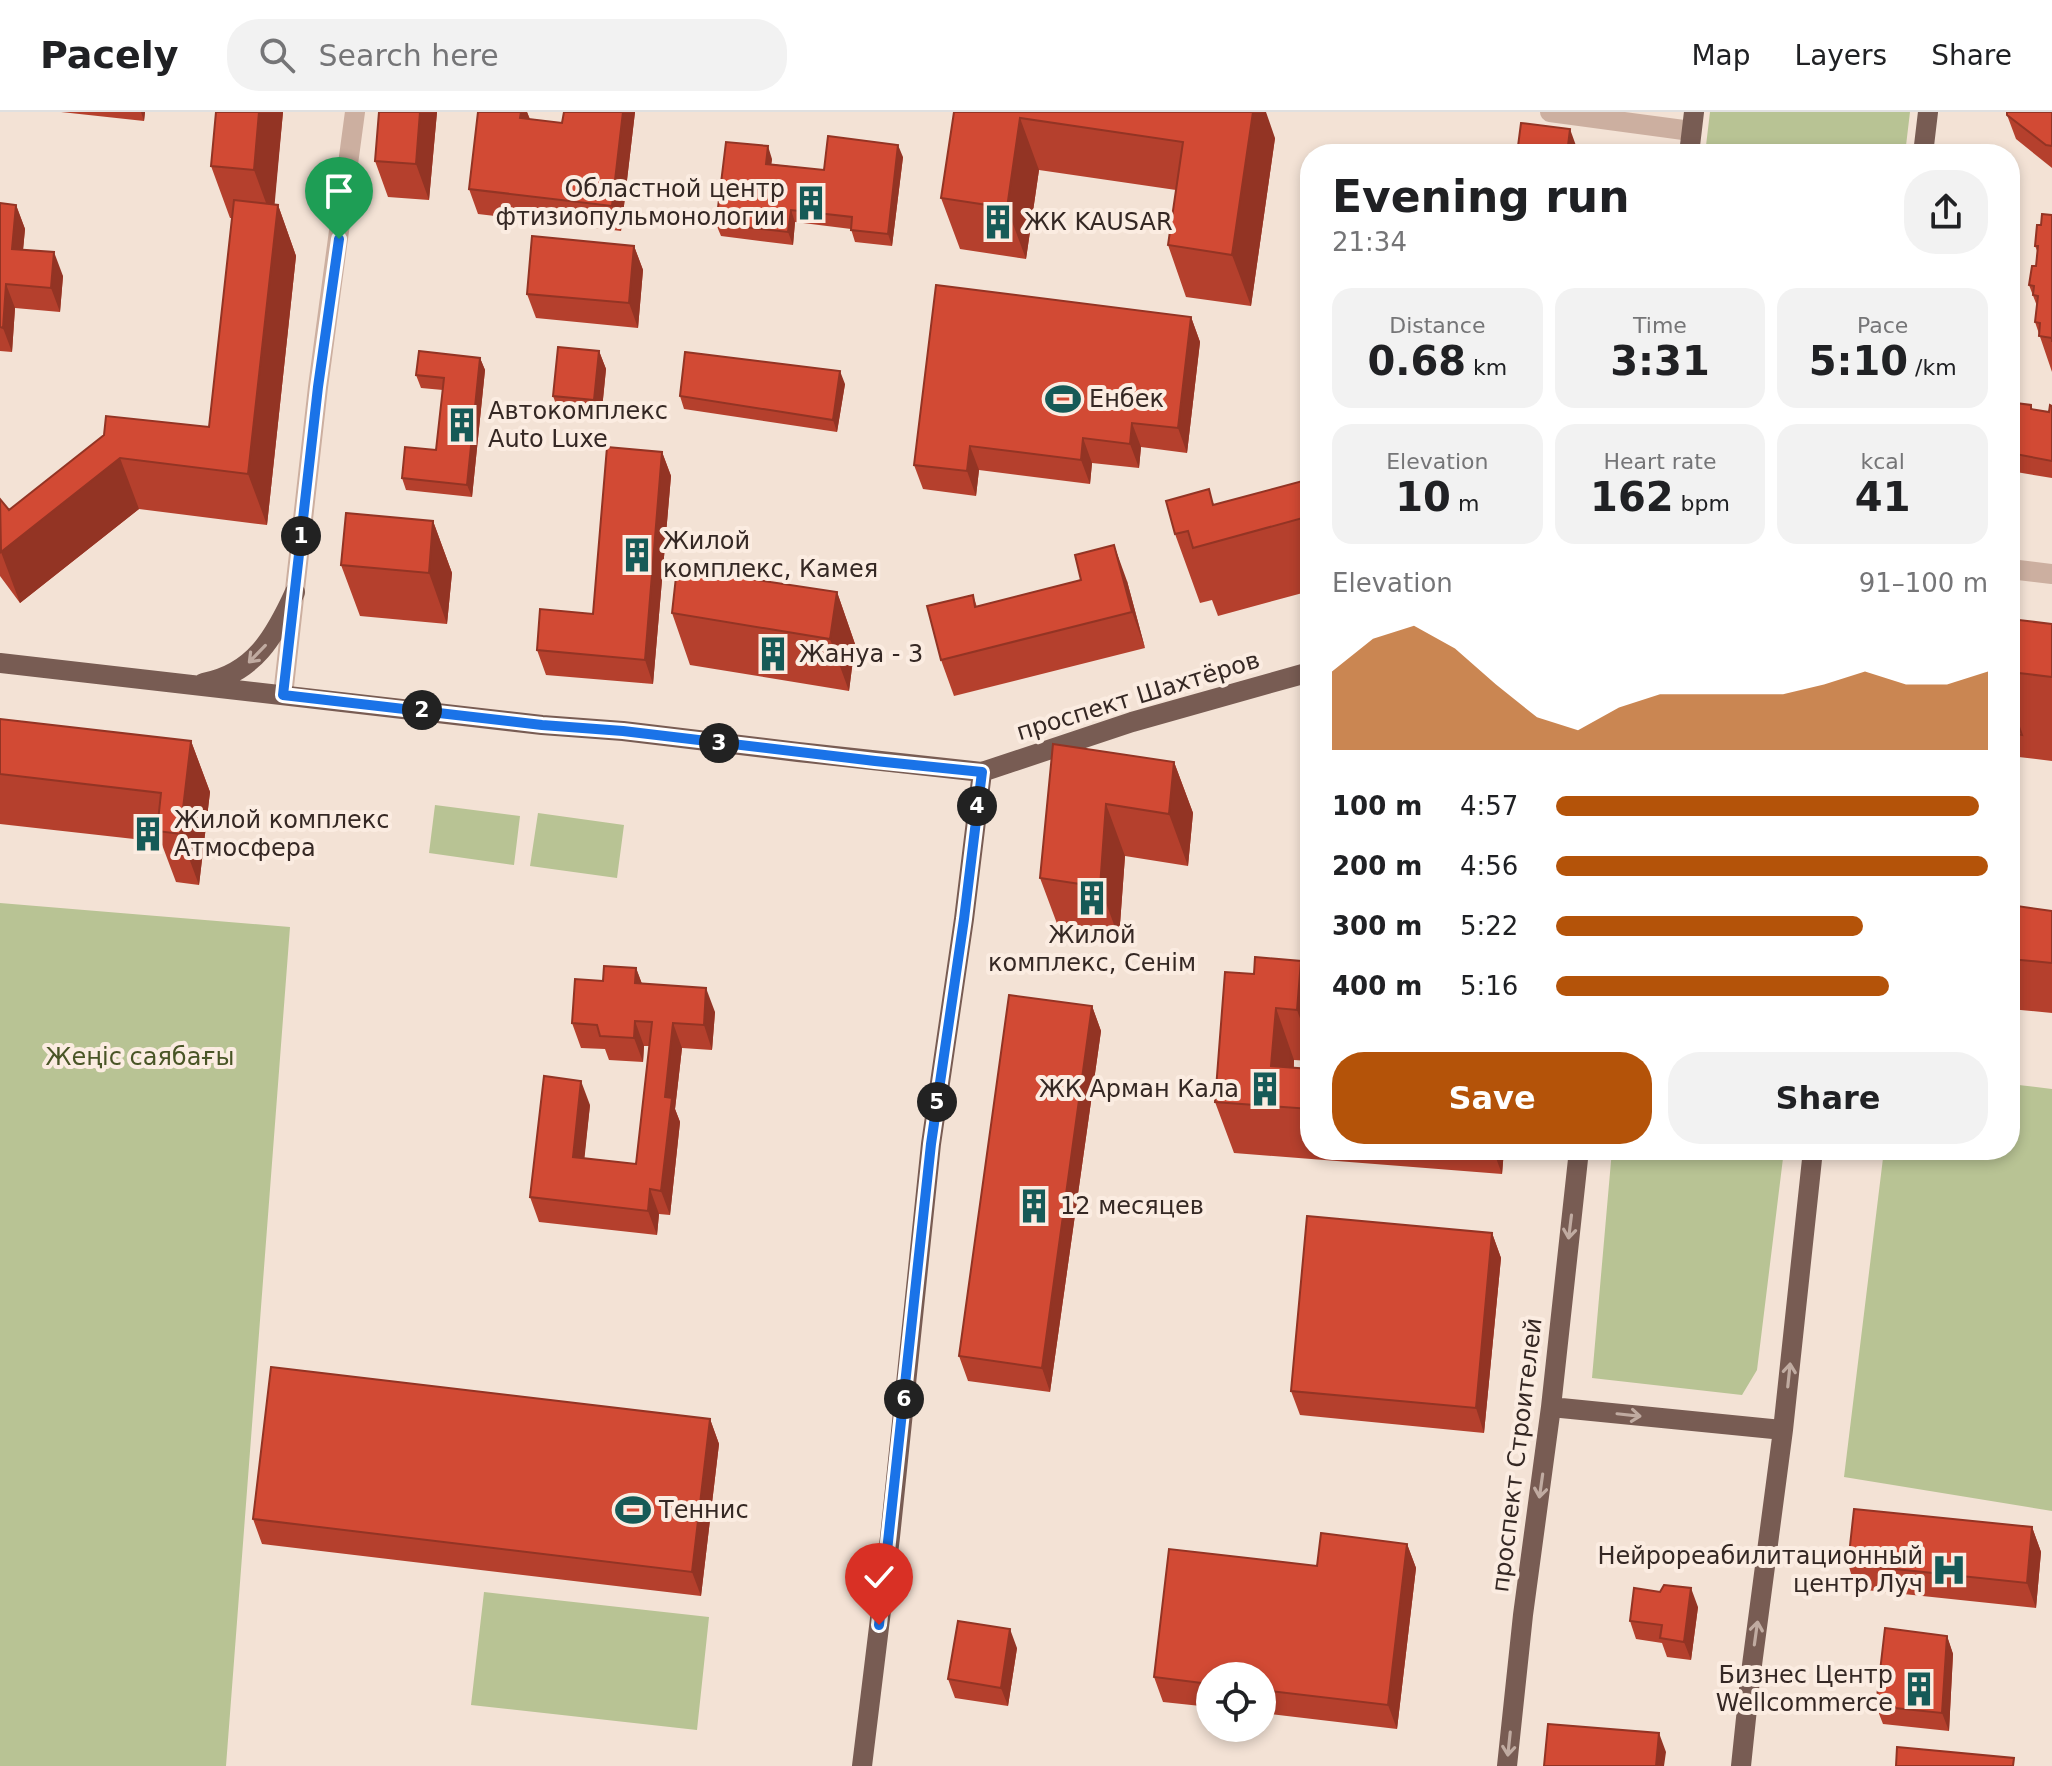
<!DOCTYPE html>
<meta charset="utf-8">
<style>
:root{--surface:#fff;--page:#f2f2f2;--text:#202124;--muted:#757577;--line:#e0e0e0;--accent:#b45309}
body{margin:0;font-family:"DejaVu Sans",sans-serif;background:var(--page);color:var(--text);height:100vh;display:flex;flex-direction:column;font-size:30px;white-space:nowrap}
*{box-sizing:border-box;margin:0}
p{font-size:26px;color:var(--muted)}
.icon{flex:none;width:44px;height:44px;fill:none;stroke:currentColor;stroke-width:2;stroke-linecap:round;stroke-linejoin:round}
.map{position:relative;flex:1;overflow:hidden}
.drawer{position:absolute;left:1300px;top:32px;width:720px;height:1016px;display:flex;flex-direction:column;background:var(--surface);border-radius:32px;box-shadow:0 4px 12px #0003}
.drawer>*{flex:none}
.buttons{position:absolute;left:1196px;top:1550px;display:grid;gap:16px}
.buttons a{display:grid;place-items:center;width:80px;height:80px;border-radius:50%;background:var(--surface);box-shadow:0 4px 12px #0003;font-size:40px}
.pin{position:absolute;display:grid;place-items:center;width:68px;height:68px;color:#fff;margin:-82px -34px;border-radius:50% 50% 50% 0;rotate:-45deg;box-shadow:0 0 8px #0007}
.pin .icon{rotate:45deg}
.km{position:absolute;width:40px;height:40px;margin:-20px;border-radius:50%;background:#222;color:#fff;font-size:22px;line-height:40px;text-align:center}
.round{display:grid;place-items:center;flex:none;width:84px;height:84px;border-radius:32px;background:var(--page)}
.summary{display:flex;align-items:center;justify-content:space-between;height:136px;padding:0 32px}
h1{font-size:44px;font-weight:700;line-height:60px}
.stats{display:grid;grid-template-columns:repeat(3,1fr);gap:12px;height:136px;padding:8px 32px}
.stats div{display:grid;align-content:center;border-radius:20px;background:var(--page);text-align:center}
.stats b{font-size:40px;font-weight:700}
.stats small{font-size:22px;font-weight:400}
.stats p{font-size:22px}
.chart{height:224px;padding:16px 32px}
.chart p{display:flex;justify-content:space-between}
.chart svg{width:100%;height:144px;margin-top:8px;fill:var(--accent);opacity:.7}
.button{display:flex;gap:16px;margin-top:auto;padding:16px 32px}
.button a{flex:1;height:92px;border-radius:32px;background:var(--accent);color:#fff;font-size:32px;font-weight:700;line-height:92px;text-align:center}
.button a+a{background:var(--page);color:var(--text)}
ul{padding:0 32px;list-style:none;font-size:26px}
li{display:grid;grid-template-columns:128px 96px 1fr;align-items:center;height:60px}
li i{height:20px;border-radius:10px;background:var(--accent)}
header{display:flex;align-items:center;gap:48px;box-sizing:border-box;height:112px;padding:0 40px;background:var(--surface);border-bottom:2px solid var(--line)}
header strong{font-size:38px}
nav{display:flex;gap:44px;margin-inline-start:auto;font-size:28px}
.search{width:560px;height:72px;background:var(--page);display:flex;align-items:center;gap:20px;box-sizing:border-box;padding:0 28px;border-radius:32px;color:var(--muted);font-size:30px}
.map>svg:first-child{display:block}
.green{fill:#b8c394}
.lines{fill:none;stroke-linecap:round;stroke-linejoin:round}
.minor{stroke:#ccafa0;stroke-width:20}
.major{stroke:#785c53;stroke-width:20}
.wall{fill:#b5402d}
.shaded-wall{fill:#933424}
.building{fill:#d24a34;stroke:#933424;stroke-width:2}
.oneway{stroke:#c0aba1}
.route-casing{stroke:#fff;stroke-width:16}
.route{stroke:#1a73e8;stroke-width:10}
.labels{text-anchor:middle;stroke-width:8;stroke-linejoin:round;paint-order:stroke}
.poi-label{font-size:24px;fill:#352824;stroke:#fbece1;text-anchor:start}
.street-label{font-size:24px;fill:#352824;stroke:#fbece1}
.park-label{font-size:24px;fill:#495526;stroke:#fbece1}
</style>
<header>
<strong>Pacely</strong>
<div class="search"><svg class="icon" aria-label="search" viewBox="0 0 24 24"><circle cx="10" cy="10" r="6"/><path d="M15 15l6 6"/></svg>Search here</div>
<nav><a>Map</a><a>Layers</a><a>Share</a></nav>
</header>
<div class="map">
<svg width="2052" height="1654" viewBox="0 0 2052 1654">
<rect width="100%" height="100%" fill="#f3e2d5"/>
<path class="green" d="M1710 0H1910L1905 42H1705Z
M435 693 520 704 514 753 429 741Z
M538 701 624 713 617 766 530 754Z
M0 791 290 815 226 1654H0Z
M2010 972 2052 977V1399L1844 1365 1884 1038H2010Z
M1612 1038H1784L1757 1258 1742 1283 1592 1266Z
M484 1480 709 1505 697 1618 471 1593Z"/>
<g class="lines">
<path class="minor" d="M1550 0 1691 19
M2010 457 2052 462
M283 583 318 275 355 0"/>
<path class="major" d="M1689 42 1694 0
M1923 42 1928 0
M0 551 542 613 623 619 798 640 982 660 1132 610 1310 560
M203 571C254 562 275 524 295 480
M1551 1295 1783 1318
M862 1654 890 1425 931 1032 964 807 982 660
M1507 1654 1523 1503 1551 1295 1579 1038
M1741 1654 1750 1568 1783 1318 1813 1038"/>
</g>
<path class="wall" d="M61 0H145L144 9Z
M216 0H283L274 92 278 93 296 144 267 413 139 397 20 491 0 464V387L9 398 104 323 209 315 232 106H230L211 54Z
M379 0H437L429 88 388 85 375 49Z
M527 0 530 7 562 11 635 0 621 119 478 102 469 77Z
M954 0 1275 26 1251 194 1186 185 1168 133 1176 78 1039 58 1026 147 960 137 941 86Z
M2052 0V56L2016 27 2007 3Z
M903 45 892 134 855 130 851 117 795 110 793 133 721 124 716 112 772 47 771 52 824 58Z
M0 91 16 93 25 117 23 137 63 164 60 200 15 196 12 240 0 239Z
M2052 103V260L2035 210 2037 194 2029 173 2036 154 2038 141 2035 134 2041 113Z
M634 134 643 158 638 216 536 206 527 182Z
M1191 205 1200 230 1187 341 1141 335 1139 356 1092 351 1090 372 979 358 976 384 923 377 914 353Z
M599 239 606 257 601 307 560 303 553 284Z
M480 246 485 258 472 385 406 378 402 366 436 338 443 278 421 276 416 263Z
M845 272 837 320 684 297 680 284Z
M2010 285 2018 291 2033 298 2049 300 2052 294V366L2010 359Z
M662 340 671 364 653 572 546 563 537 538 593 502Z
M1215 393 1310 404V479L1218 504 1212 488 1200 491 1175 422Z
M433 409 452 461 447 512 360 504 341 453Z
M1127 469 1145 536 954 584 941 548 973 483 977 495Z
M837 480 855 532 849 579 690 553 672 501Z
M2010 507 2052 512V649L2010 644Z
M0 607 191 629 210 680 199 773 176 770 161 730 0 712Z
M1053 632 1174 650 1193 701 1188 754 1125 744 1119 826 1059 817 1040 766Z
M2010 793 2052 799V901L2010 897Z
M1301 849 1310 875V949L1294 948V956L1310 957V1038H1504L1502 1062 1234 1041 1215 990 1254 862Z
M636 856 642 872 715 900 712 938 682 936 675 997 680 1010 670 1103 659 1102 657 1123 539 1110 530 1085 590 993 584 1046 636 1052 649 934H644L643 950 609 948 605 937 581 936 572 911 603 869Z
M1092 894 1101 919 1050 1280 968 1269 959 1244Z
M1492 1121 1501 1146 1484 1321 1300 1303 1291 1279Z
M710 1307 719 1332 701 1484 262 1432 253 1407Z
M2032 1415 2041 1440 2036 1496 1856 1477 1848 1452Z
M1407 1432 1416 1456 1397 1617 1262 1601V1564H1210V1595L1163 1590 1154 1565 1317 1454Z
M1698 1495 1691 1548 1667 1545 1662 1531 1636 1527 1630 1509Z
M1947 1524 1953 1542 1949 1619 1883 1612 1876 1594Z
M1017 1536 1008 1594 955 1586 948 1567Z"/>
<path class="shaded-wall" d="M141 0H145L144 9Z
M259 0H283L273 110 254 58Z
M420 0H437L429 88 416 52Z
M521 0H527L531 11 520 6Z
M623 0H635L621 119 612 94Z
M1253 0H1266L1275 26 1251 194 1232 143Z
M1020 6 1039 58 1026 147 1007 96Z
M1570 17 1579 42H1567Z
M898 33 903 45 892 134 888 122Z
M768 34 772 47 770 64 766 52Z
M16 93 25 117 21 161 12 137Z
M278 93 296 144 267 413 248 362Z
M791 98 795 110 793 133 788 120Z
M634 134 643 158 638 216 629 191Z
M54 140 63 164 60 200 51 176Z
M6 172 15 196 12 240 3 216Z
M1191 205 1200 230 1187 341 1178 316Z
M599 239 606 257 601 307 594 288Z
M480 246 485 258 472 385 467 373Z
M840 259 845 272 837 320 833 308Z
M1132 311 1141 335 1139 356 1130 332Z
M1083 326 1092 351 1090 372 1081 348Z
M970 334 979 358 976 384 967 359Z
M662 340 671 364 653 572 645 548Z
M120 346 139 397 20 491 1 440Z
M433 409 452 461 447 512 429 461Z
M1114 433 1127 469 1145 536 1132 500Z
M837 480 855 532 849 579 830 527Z
M191 629 210 680 199 773 180 722Z
M1174 650 1193 701 1188 754 1169 702Z
M1106 692 1125 744 1119 826 1100 775Z
M1301 849 1310 875V934L1297 898Z
M636 856 645 880 635 871Z
M706 876 715 900 712 938 704 913Z
M1092 894 1101 919 1050 1280 1042 1256Z
M1276 896 1294 948 1291 996 1271 954Z
M635 909 644 934 643 950 634 926Z
M673 911 682 936 675 997 680 1010 670 1103 661 1079 665 985Z
M581 969 590 993 582 1070 573 1045Z
M1493 1038H1504L1502 1062Z
M650 1077 659 1102 657 1123 648 1099Z
M1492 1121 1501 1146 1484 1321 1476 1296Z
M710 1307 719 1332 701 1484 692 1460Z
M2032 1415 2041 1440 2036 1496 2027 1471Z
M1407 1432 1416 1456 1397 1617 1388 1593Z
M1691 1476 1698 1495 1691 1548 1684 1530Z
M1010 1517 1017 1536 1008 1594 1001 1576Z
M1947 1524 1953 1542 1949 1619 1942 1601Z
M1659 1621 1666 1640 1664 1654H1656Z"/>
<path class="building" d="M216 0H259L254 58 211 54Z
M379 0H420L416 52 375 49Z
M478 0H521L520 6 562 11 564 0H623L612 94 469 77Z
M954 0H1253L1232 143 1168 133 1183 30 1020 6 1007 96 941 86Z
M2007 0H2052V34L2046 33 2007 3Z
M1521 11 1570 17 1567 42H1517Z
M828 24 898 33 888 122 851 118 852 105 791 98 788 120 716 112 726 30 768 34 766 52 824 58Z
M234 88 278 93 248 362 120 346 1 440 0 387 9 398 104 323 106 304 209 315Z
M0 91 16 93 12 137 54 140 51 176 6 172 3 216 0 215Z
M2042 102 2052 103V230V226L2039 224 2040 211 2035 210 2038 184 2033 183 2034 174 2029 173 2032 154H2036L2038 134H2035L2037 113H2041Z
M532 124 634 134 629 191 527 182Z
M936 173 1191 205 1178 316 1132 311 1130 332 1083 326 1081 348 970 334 967 359 914 353Z
M558 235 599 239 594 288 553 284Z
M419 239 480 246 467 373 402 366 405 335 436 338 444 266 416 263Z
M685 240 840 259 833 308 680 284Z
M2010 285 2016 286V291L2031 293V297L2049 300 2050 293 2052 294V349L2010 341Z
M607 335 662 340 645 548 537 538 540 497 593 502Z
M1310 367V404L1193 436 1188 419 1175 422 1166 389 1209 377 1213 393Z
M346 401 433 409 429 461 341 453Z
M1114 433 1132 500 941 548 927 494 973 483 975 495 1081 468 1075 443Z
M677 456 837 480 830 527 672 501Z
M2010 507 2052 512V565L2010 560Z
M2010 590 2022 623 2010 621Z
M0 607 191 629 180 722 157 719 161 681 0 662Z
M1053 632 1174 650 1169 702 1106 692 1100 775 1040 766Z
M2010 793 2052 799V851L2010 847Z
M1255 845 1301 849 1297 898 1276 896 1271 954 1310 957V997L1215 990 1225 860 1254 862Z
M604 854 636 856 635 871 706 876 704 913 673 911 665 985 672 986 661 1079 650 1077 648 1099 530 1085 544 964 581 969 573 1045 636 1052 652 910 635 909 634 926 600 924 597 913 572 911 575 867 603 869Z
M1009 883 1092 894 1042 1256 959 1244Z
M1307 1104 1492 1121 1476 1296 1291 1279Z
M271 1255 710 1307 692 1460 253 1407Z
M1854 1397 2032 1415 2027 1471 1848 1452Z
M1321 1421 1407 1432 1388 1593 1262 1578V1564H1210V1572L1154 1565 1169 1437 1317 1454Z
M1664 1473 1691 1476 1684 1530 1660 1526 1662 1513 1630 1509 1634 1476 1660 1480Z
M958 1509 1010 1517 1001 1576 948 1567Z
M1885 1516 1947 1524 1942 1601 1876 1594Z
M1548 1612 1659 1621 1656 1654H1544Z
M1897 1635 2014 1646 2013 1654H1896Z"/>
<defs><path id="oneway-shaft" d="M-6 0H5M1.5-3L5.5 0L1.5 3" fill="none" stroke-width="1.6" stroke-linecap="round" stroke-linejoin="round" transform="scale(2)"/></defs>
<g class="oneway">
<use href="#oneway-shaft" transform="translate(257 542) rotate(134)"/>
<use href="#oneway-shaft" transform="translate(1570 1115) rotate(97)"/>
<use href="#oneway-shaft" transform="translate(1789 1263) rotate(-84)"/>
<use href="#oneway-shaft" transform="translate(1629 1303) rotate(6)"/>
<use href="#oneway-shaft" transform="translate(1541 1374) rotate(98)"/>
<use href="#oneway-shaft" transform="translate(1756 1521) rotate(-82)"/>
<use href="#oneway-shaft" transform="translate(1509 1632) rotate(96)"/>
</g>
<g class="lines">
<g class="route-casing">
<path id="route" d="M339 127 318 275 283 583 542 613 623 619 875 649 982 660 964 807 931 1032 879 1513"/>
</g>
<use href="#route" class="route"/>
</g>
<defs>
<g id="building-bare" transform="scale(2.76)"><path d="M-4-6H4V6H1V3H-1V6H-4ZM-2.5-4.3h1.7v1.8h-1.7ZM.8-4.3h1.7v1.8H.8ZM-2.5-1h1.7V.8h-1.7ZM.8-1h1.7V.8H.8Z" fill="#165a57" stroke="#fbece1" stroke-width="2.5" paint-order="stroke"/></g>
<g id="stadium-bare" transform="scale(2.76)"><path d="M0-5a6.5 5 0 1 0 0 10a6.5 5 0 1 0 0-10ZM-3.5-1.8h7v3.6h-7Z" fill="#165a57" stroke="#fbece1" stroke-width="2.5" paint-order="stroke"/></g>
<g id="hospital-bare" transform="scale(2.76)"><path d="M-5-5h3v3.5h4V-5h3V5h-3V1.5h-4V5h-3Z" fill="#165a57" stroke="#fbece1" stroke-width="2.5" paint-order="stroke"/></g>
</defs>
<g fill-rule="evenodd">
<use href="#building-bare" x="811" y="91"/>
<use href="#building-bare" x="998" y="110"/>
<use href="#stadium-bare" x="1063" y="287"/>
<use href="#building-bare" x="462" y="313"/>
<use href="#building-bare" x="637" y="443"/>
<use href="#building-bare" x="773" y="542"/>
<use href="#building-bare" x="148" y="722"/>
<use href="#building-bare" x="1092" y="786"/>
<use href="#building-bare" x="1265" y="977"/>
<use href="#building-bare" x="1034" y="1094"/>
<use href="#stadium-bare" x="633" y="1398"/>
<use href="#hospital-bare" x="1949" y="1458"/>
<use href="#building-bare" x="1919" y="1577"/>
</g>
<g class="labels">
<g class="poi-label">
<text x="785" y="85" text-anchor="end">Областной центр<tspan x="785" dy="28">фтизиопульмонологии</tspan></text>
<text x="1024" y="118">ЖК KAUSAR</text>
<text x="1089" y="295">Енбек</text>
<text x="488" y="307">Автокомплекс<tspan x="488" dy="28">Auto Luxe</tspan></text>
<text x="663" y="437">Жилой<tspan x="663" dy="28">комплекс, Камея</tspan></text>
<text x="799" y="550">Жануа - 3</text>
<text x="174" y="716">Жилой комплекс<tspan x="174" dy="28">Атмосфера</tspan></text>
<text x="1092" y="831" text-anchor="middle">Жилой<tspan x="1092" dy="28">комплекс, Сенiм</tspan></text>
<text x="1239" y="985" text-anchor="end">ЖК Арман Кала</text>
<text x="1060" y="1102">12 месяцев</text>
<text x="659" y="1406">Теннис</text>
<text x="1923" y="1452" text-anchor="end">Нейрореабилитационный<tspan x="1923" dy="28">центр Луч</tspan></text>
<text x="1893" y="1571" text-anchor="end">Бизнес Центр<tspan x="1893" dy="28">Wellcommerce</tspan></text>
</g>
<g class="street-label">
<text transform="translate(1138 584) rotate(-17)" y="8">проспект Шахтёров</text>
<text transform="translate(1517 1343) rotate(-83)" y="8">проспект Строителей</text>
</g>
<g class="park-label">
<text x="140" y="953">Жеңіс саябағы</text>
</g>
</g>
</svg>
<div class="buttons">
<a><svg class="icon" aria-label="locate" viewBox="0 0 24 24"><circle cx="12" cy="12" r="6"/><path d="M12 2v4M12 18v4M2 12h4M18 12h4"/></svg></a>
</div>
<div class="pin" style="left:339px;top:127px;background:#1e9e55"><svg class="icon" aria-label="arrive" viewBox="0 0 24 24"><path d="M6 21V4h12l-3 4 3 4H6"/></svg></div>
<div class="pin" style="left:879px;top:1513px;background:#d93025"><svg class="icon" aria-label="check" viewBox="0 0 24 24"><path d="M5 12l5 5 9-10"/></svg></div>
<b class="km" style="left:301px;top:424px">1</b>
<b class="km" style="left:422px;top:598px">2</b>
<b class="km" style="left:719px;top:631px">3</b>
<b class="km" style="left:977px;top:694px">4</b>
<b class="km" style="left:937px;top:990px">5</b>
<b class="km" style="left:904px;top:1287px">6</b>
<section class="drawer">
<div class="summary"><div><h1>Evening run</h1><p>21:34</p></div><a class="round"><svg class="icon" aria-label="share" viewBox="0 0 24 24"><path d="M12 15V3M7 8l5-5 5 5M5 13v7h14v-7"/></svg></a></div>
<div class="stats">
<div><p>Distance</p><b>0.68<small> km</small></b></div>
<div><p>Time</p><b>3:31</b></div>
<div><p>Pace</p><b>5:10<small> /km</small></b></div>
</div>
<div class="stats">
<div><p>Elevation</p><b>10<small> m</small></b></div>
<div><p>Heart rate</p><b>162<small> bpm</small></b></div>
<div><p>kcal</p><b>41</b></div>
</div>
<div class="chart"><p><span>Elevation</span>91–100 m</p>
<svg viewBox="0 0 160 44" preserveAspectRatio="none"><path d="M0 44V20L10 10L20 6L30 13L40 24L50 34L60 38L70 31L80 27L90 27L100 27L110 27L120 24L130 20L140 24L150 24L160 20V44z"/></svg>
</div>
<ul>
<li><b>100 m</b>4:57<i style="width:98%"></i></li>
<li><b>200 m</b>4:56<i style="width:100%"></i></li>
<li><b>300 m</b>5:22<i style="width:71%"></i></li>
<li><b>400 m</b>5:16<i style="width:77%"></i></li>
</ul>
<div class="button"><a>Save</a><a>Share</a></div>
</section>
</div>
